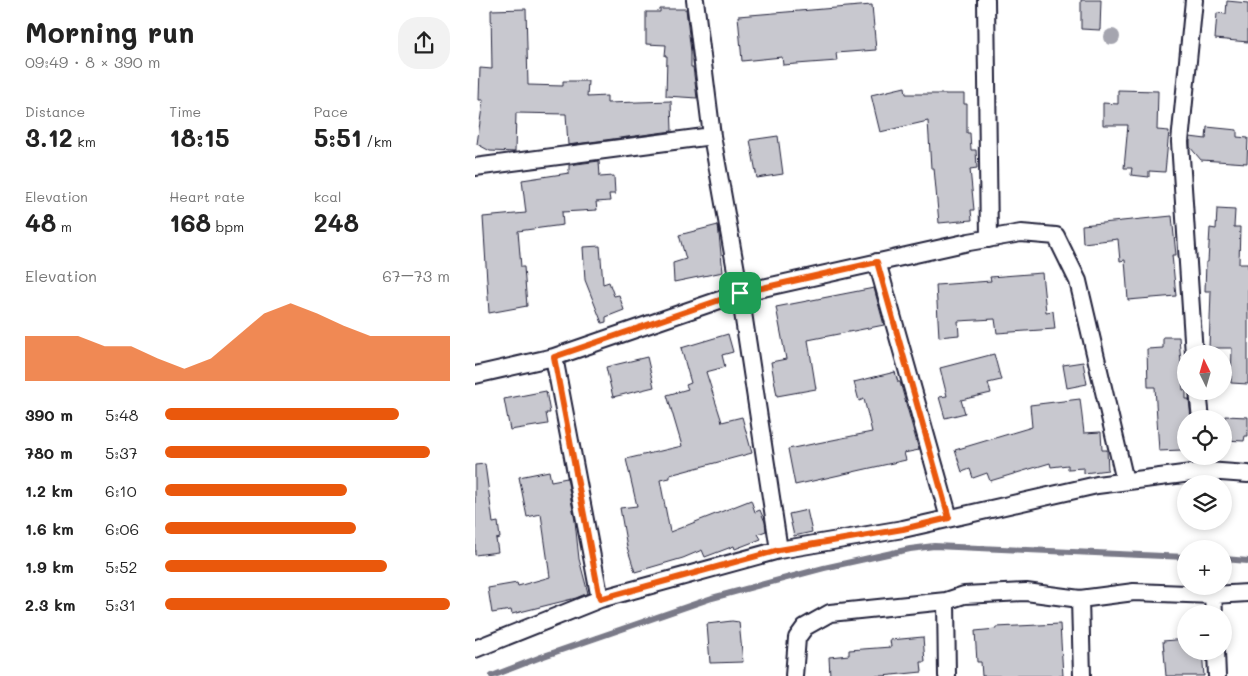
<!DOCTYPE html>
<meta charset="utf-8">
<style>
:root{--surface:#fff;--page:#f2f2f2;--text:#222;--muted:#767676;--accent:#ea580c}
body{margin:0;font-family:Mali,sans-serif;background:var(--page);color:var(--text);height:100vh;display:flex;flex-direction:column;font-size:19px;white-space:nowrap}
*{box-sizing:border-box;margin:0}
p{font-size:16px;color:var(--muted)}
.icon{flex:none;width:28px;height:28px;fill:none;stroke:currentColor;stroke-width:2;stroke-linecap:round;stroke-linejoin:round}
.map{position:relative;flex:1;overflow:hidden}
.drawer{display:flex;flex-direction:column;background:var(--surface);width:475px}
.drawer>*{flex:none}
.needle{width:32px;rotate:355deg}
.controls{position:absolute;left:702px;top:345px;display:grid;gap:10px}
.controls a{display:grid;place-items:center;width:55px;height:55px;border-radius:50%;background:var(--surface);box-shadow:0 2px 8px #0003;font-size:25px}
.pin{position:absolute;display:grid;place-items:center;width:42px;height:42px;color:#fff;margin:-21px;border-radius:10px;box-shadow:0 2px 8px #0006}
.round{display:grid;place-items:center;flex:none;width:52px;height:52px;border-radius:20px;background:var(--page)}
.summary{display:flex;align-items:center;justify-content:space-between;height:85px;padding:0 25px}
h1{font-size:28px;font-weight:800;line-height:38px}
.stats{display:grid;grid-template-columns:repeat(3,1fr);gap:8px;height:85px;padding:5px 25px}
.stats div{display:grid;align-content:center}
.stats b{font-size:25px;font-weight:800}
.stats small{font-size:14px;font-weight:400}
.stats p{font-size:14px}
.chart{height:140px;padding:10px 25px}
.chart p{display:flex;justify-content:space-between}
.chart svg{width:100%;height:90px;margin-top:5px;fill:var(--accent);opacity:.7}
ul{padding:0 25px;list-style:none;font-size:16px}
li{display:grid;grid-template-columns:80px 60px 1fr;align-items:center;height:38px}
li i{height:12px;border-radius:6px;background:var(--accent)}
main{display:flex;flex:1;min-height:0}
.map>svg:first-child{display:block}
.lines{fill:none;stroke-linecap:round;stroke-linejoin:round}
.stream{stroke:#7a7a88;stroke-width:6}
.building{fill:#c8c8cf;stroke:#22223b}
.minor-casing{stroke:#22223b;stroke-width:20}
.minor{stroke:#fff;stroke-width:16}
.tree{fill:#a5a5af}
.route-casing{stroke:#fff;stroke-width:10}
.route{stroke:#ea580c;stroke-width:6}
</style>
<main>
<section class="drawer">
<div class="summary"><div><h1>Morning run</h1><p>09:49 · 8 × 390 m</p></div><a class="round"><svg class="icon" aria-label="share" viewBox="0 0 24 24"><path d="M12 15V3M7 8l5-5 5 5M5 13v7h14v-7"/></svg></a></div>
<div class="stats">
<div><p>Distance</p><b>3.12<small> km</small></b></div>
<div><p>Time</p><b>18:15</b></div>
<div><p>Pace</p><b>5:51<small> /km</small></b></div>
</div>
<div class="stats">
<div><p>Elevation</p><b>48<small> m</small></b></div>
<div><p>Heart rate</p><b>168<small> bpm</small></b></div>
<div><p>kcal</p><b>248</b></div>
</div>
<div class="chart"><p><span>Elevation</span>67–73 m</p>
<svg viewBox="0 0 160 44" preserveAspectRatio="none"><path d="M0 44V22L10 22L20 22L30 27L40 27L50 33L60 38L70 33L80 22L90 11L100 6L110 11L120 17L130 22L140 22L150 22L160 22V44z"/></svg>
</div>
<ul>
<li><b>390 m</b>5:48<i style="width:82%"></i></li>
<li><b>780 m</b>5:37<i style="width:93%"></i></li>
<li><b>1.2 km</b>6:10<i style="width:64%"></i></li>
<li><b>1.6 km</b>6:06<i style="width:67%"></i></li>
<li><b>1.9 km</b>5:52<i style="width:78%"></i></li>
<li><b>2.3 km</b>5:31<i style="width:100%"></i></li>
</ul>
</section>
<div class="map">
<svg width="773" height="676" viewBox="0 0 773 676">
<rect width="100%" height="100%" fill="#fff"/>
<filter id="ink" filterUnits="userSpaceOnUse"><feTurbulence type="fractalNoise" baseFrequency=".02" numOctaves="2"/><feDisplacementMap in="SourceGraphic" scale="10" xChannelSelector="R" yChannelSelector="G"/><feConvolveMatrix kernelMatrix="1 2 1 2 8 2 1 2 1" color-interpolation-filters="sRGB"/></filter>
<g filter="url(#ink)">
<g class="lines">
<path class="stream" d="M749 559 773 561
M17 676 66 657 237 598 349 568 435 549 459 546 711 557"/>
</g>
<path class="building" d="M606 0H626L625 30 606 29Z
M752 1 773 3V42L740 39 742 13 751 14Z
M397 5 401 50 361 53 362 61 308 65 307 57 267 61 263 16Z
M51 9 53 85 88 86V81H113L112 97 132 96V103L196 101 197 131 93 145 91 114 41 113 40 152 15 151 2 144 8 100H4L5 68 17 69 16 10Z
M185 9H211L216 52V67H218L222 98 191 96 192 56H190L191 45 171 44V12H185Z
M430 87 431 94H489V104H492V133H495L496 150H501L502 168 495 169 499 210H496L497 220 464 223 459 168H456L453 121 405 132 396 95Z
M643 90 683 91 682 130 694 131 690 172 674 171V177L656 175 657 168H649L653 125H628V103L643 104Z
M732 127 762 130V137L773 138 772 163 726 160 715 147V137L731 139Z
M303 136 308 174 282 178 275 140Z
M124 161 125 177 139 176 140 194H134L135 201 121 202 122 210 87 212 88 225 43 231 46 267H49L52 306 14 313 8 217 51 213 47 180 94 173V165Z
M742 209 760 210 759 227H765L764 264H773V384L756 383 757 348H734L736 291H730L731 262H733L735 228 741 229Z
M697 216 701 255H697L701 296 653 300 650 260 645 261 643 239 608 243 607 225Z
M243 225 248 272 199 282 198 263 211 259 204 235Z
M125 246 128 284 134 282 139 296 144 295 149 310 131 317V322L127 323 110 280 108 247Z
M567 273 571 312 578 311 580 329 522 333 520 319 483 321 484 335 464 337 461 285 516 281 515 277Z
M399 288 409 325 333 340 341 389 302 396 296 362 311 359 301 307Z
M253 334 258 352 247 355 250 367 231 372 247 422 267 417 277 453 195 475V478L185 480 195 532 276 500 280 512 285 510 290 522 291 531 283 534 286 539 260 549 259 546 230 557 227 550 208 558 160 572 152 547 145 508 162 506 151 459 207 446 192 395 213 389 211 385 216 383 206 348Z
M688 337H704L708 390H711V399H714L716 419H711V441H707V450L684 451 680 387H673L672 349 688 348Z
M519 354 526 380 513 383 516 393 486 400 490 413 470 418 464 397 472 396 465 368Z
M172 357 179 387 138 397 131 367Z
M608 362 612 384 592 388 588 365Z
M420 372 423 382H425L444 450 429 453 431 460 320 485 313 449 397 432 389 399 384 401 379 382Z
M71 391 75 413H71L73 424 35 430 29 399Z
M605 399 609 433 626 432 627 450H632L633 470 609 473V468L593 469V465L576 467 575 463 515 481 512 473 498 478 495 469 487 472 480 450 557 427 555 405Z
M750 416 773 417V436H770L769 441 749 440Z
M10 464 18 523 23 522 25 538 21 539 23 552 0 555V465Z
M74 471 76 481 92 478 100 521 104 559 113 593 101 598 37 614 36 610 17 613 13 588 42 583 43 586 75 577 66 514 52 517 44 477Z
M332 510 337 532 319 536 314 514Z
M257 621 264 622 268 662 235 663 232 624Z
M585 624 588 676H507L506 662H502L500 631 521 629V627Z
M448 637 450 662H446L447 672 407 676H355L354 657 374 655V650L416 647 415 640Z
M711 639V651H727L729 676H691L688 641Z"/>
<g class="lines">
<g class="minor-casing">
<path id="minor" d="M220 0 237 136 265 293 304 550
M511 0 514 239
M0 167 237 136
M402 262 474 518
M719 354 705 142 719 0
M79 357 125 599
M0 375 79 357 265 293 494 242 546 233 581 236 603 281 650 481
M723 391 726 419
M738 595 739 614
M605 599 607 676
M471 601 472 676
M0 649 125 599 304 550 428 529 622 485 732 471 773 474
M741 651 742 676
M319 676 322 638 330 627 355 613 471 601 489 595 551 592 605 599 659 592 738 595 773 593"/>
</g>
<use href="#minor" class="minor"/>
</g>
<circle class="tree" cx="637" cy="37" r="8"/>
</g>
<g class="lines" filter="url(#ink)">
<g class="route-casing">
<path id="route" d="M402 262 474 518 428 529 304 550 125 599 79 357 265 293Z"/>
</g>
<use href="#route" class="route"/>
</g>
</svg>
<div class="controls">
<a><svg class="needle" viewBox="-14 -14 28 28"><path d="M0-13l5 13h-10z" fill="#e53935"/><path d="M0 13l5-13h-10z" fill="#767676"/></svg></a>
<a><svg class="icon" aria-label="locate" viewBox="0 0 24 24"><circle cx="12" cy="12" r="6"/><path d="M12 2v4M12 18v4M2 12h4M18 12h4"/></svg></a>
<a><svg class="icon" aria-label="layers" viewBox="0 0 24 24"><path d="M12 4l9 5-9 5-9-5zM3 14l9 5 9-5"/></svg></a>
<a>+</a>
<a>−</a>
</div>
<div class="pin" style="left:265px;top:293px;background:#1e9e55"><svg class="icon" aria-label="arrive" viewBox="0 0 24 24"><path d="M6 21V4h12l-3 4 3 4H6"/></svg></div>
</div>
</main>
